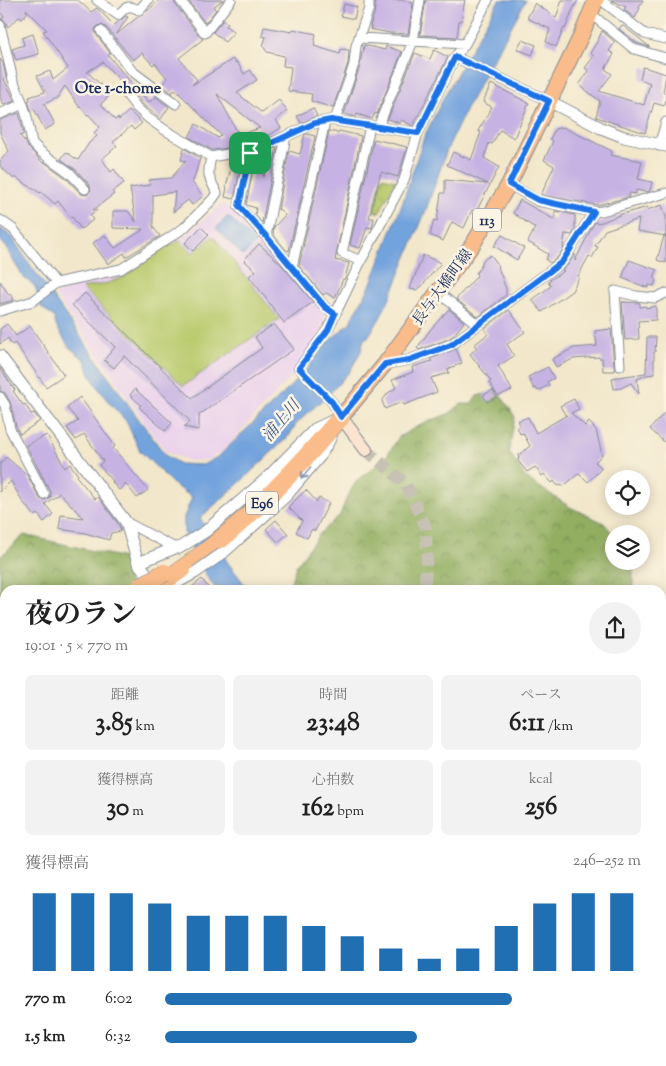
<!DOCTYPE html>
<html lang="ja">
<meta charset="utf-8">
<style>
:root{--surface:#fff;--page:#f2f2f2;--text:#222;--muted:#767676;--accent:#1f6fb2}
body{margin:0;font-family:"Sorts Mill Goudy","Noto Serif JP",serif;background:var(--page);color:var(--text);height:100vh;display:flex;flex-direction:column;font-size:19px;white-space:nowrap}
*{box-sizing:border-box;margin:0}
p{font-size:16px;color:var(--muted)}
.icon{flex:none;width:28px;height:28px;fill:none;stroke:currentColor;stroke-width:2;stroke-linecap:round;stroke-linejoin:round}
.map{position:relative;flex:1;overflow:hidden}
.sheet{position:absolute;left:0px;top:585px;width:666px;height:481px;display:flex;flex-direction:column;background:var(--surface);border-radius:15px 15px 0 0;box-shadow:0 2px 12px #0003}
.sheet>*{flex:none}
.tools{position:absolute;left:605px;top:470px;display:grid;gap:10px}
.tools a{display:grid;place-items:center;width:45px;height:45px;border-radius:50%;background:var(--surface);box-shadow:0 2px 12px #0003;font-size:25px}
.pin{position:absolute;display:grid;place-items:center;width:42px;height:42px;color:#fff;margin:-21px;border-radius:10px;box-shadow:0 2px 8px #0006}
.round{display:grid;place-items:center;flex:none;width:52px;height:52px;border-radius:26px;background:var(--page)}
.summary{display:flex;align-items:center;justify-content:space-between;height:85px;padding:0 25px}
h1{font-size:28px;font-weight:700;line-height:38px}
.stats{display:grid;grid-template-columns:repeat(3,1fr);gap:8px;height:85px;padding:5px 25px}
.stats div{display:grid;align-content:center;border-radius:8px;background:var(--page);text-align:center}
.stats b{font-size:25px;font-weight:700}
.stats small{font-size:14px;font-weight:400}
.stats p{font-size:14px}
.chart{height:140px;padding:10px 25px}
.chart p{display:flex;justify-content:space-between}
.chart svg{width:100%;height:90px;margin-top:5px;stroke:var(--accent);stroke-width:6}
ul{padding:0 25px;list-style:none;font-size:16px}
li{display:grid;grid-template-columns:80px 60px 1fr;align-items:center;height:38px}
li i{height:12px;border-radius:6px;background:var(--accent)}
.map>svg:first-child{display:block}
.built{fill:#ead1ec}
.grass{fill:url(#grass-tufts);stroke:#6a7c66}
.forest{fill:url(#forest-crowns);stroke:#566e5f}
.garden{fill:#b9ca6d;stroke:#6a7c66}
.water{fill:#73a3dd;stroke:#47699e}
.building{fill:#c6b2e3;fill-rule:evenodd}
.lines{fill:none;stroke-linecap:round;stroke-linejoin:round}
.secondary-tunnel{stroke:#c7c2b4;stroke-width:12;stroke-dasharray:12 6;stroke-linecap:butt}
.motorway-tunnel{stroke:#c7c2b4;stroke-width:18;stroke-dasharray:18 9;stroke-linecap:butt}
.minor-casing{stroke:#868b94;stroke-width:11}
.tertiary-casing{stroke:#868b94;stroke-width:13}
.secondary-casing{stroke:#868b94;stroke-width:14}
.primary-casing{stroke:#868b94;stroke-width:17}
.motorway-casing{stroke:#868b94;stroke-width:19}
.minor{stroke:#fff;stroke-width:9}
.tertiary{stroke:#fff;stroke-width:11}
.secondary{stroke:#fde4d0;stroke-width:12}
.primary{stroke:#f9bc8a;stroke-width:15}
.motorway{stroke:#f9bc8a;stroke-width:18}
.tertiary-bridge-casing{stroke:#868b94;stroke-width:13;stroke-linecap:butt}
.motorway-bridge-casing{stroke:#868b94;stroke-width:19;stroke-linecap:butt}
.tertiary-bridge{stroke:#fff;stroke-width:11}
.motorway-bridge{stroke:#f9bc8a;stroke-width:18}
.oneway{stroke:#8d97ae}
.route-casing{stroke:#fff;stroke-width:10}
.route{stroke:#1a73e8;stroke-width:6}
.labels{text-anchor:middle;stroke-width:5;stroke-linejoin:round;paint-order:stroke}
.shield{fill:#fcf5e5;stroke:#5e6a86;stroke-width:1}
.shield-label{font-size:14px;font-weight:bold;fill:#1b2f5e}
.street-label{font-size:15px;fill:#1b2f5e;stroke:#fcf5e5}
.neighbourhood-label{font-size:16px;font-weight:bold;fill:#1b2f5e;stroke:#fcf5e5}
.water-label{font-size:16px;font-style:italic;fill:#3a588a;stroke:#fcf5e5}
</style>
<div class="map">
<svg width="666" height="1066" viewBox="0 0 666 1066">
<defs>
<pattern id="grass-tufts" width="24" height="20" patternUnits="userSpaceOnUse" patternTransform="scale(1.25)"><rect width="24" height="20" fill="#b9ca6d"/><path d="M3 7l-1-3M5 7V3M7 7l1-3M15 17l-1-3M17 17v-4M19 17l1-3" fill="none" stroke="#9eae61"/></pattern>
<pattern id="forest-crowns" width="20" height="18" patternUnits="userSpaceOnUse" patternTransform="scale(1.25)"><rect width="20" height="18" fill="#92ae60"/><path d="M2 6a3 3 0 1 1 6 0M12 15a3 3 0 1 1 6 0" fill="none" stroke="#768e52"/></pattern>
</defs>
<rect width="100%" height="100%" fill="#fcf5e5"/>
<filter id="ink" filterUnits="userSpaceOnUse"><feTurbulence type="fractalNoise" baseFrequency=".02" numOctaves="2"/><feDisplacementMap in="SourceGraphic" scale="10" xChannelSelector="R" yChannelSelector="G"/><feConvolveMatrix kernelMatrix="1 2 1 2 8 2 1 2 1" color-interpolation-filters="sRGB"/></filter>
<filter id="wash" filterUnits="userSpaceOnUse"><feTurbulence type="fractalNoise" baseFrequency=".0096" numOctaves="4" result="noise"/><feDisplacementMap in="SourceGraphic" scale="20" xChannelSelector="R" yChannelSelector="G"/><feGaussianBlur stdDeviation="1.12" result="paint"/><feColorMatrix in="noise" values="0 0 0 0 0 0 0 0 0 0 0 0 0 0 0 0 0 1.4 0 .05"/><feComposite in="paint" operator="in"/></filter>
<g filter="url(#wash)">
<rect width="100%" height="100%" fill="#f2e7ca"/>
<path class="built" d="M223 203 261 234 326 315 318 336 299 368 224 450 208 460 191 461 166 452 55 295 78 286 118 275 183 237Z"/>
<path class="grass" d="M382 177 396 180 379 213 374 211Z"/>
<path class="forest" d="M497 391 507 404 515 417 509 452 526 478 570 507 604 523 614 535V561H633V590H288L296 566 320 533 340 515 347 497 357 480 384 460 399 437 420 425 450 413 461 404H471L477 396Z
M24 535 124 558 130 590H5V1061H132L136 1066H0V557Z
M661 642 666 646V774L661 780 666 784V1066H520L515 1061H661Z"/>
<path class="garden" d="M213 236 279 319 183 386 82 288 108 283 124 277 144 263 159 249 180 241 193 253Z"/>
<path class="water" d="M499 0H526L468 105 448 147 425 213 391 295 380 318 368 337 364 339 361 351 350 371 332 391 297 423 289 436 236 486 200 518 228 563 249 590H217L207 577 184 532V517L192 497 174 485 140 451 126 421 106 399 90 375 85 360 69 347 56 326 54 317 41 307 35 286 24 278 14 262 7 248 0 240V228L12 237 22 253 135 414 166 456 180 464 203 465 219 456 285 392 308 368 330 340 349 324 369 288 402 204 424 137 446 93Z
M228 216 256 243 243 256 216 228Z
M341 1061H516L521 1066H343Z"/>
<g id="blocks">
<path class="building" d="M0 0H78L91 12 97 8 114 25 126 16 128 17 116 35 139 16 143 15 159 0H174L175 4 200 37 203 39 179 58 197 80 192 85 233 59 235 63 237 62 244 74 250 70 257 80 237 93 262 113 279 100 287 111 276 120 281 128 271 134 252 140 253 144 246 147 228 148 212 150 189 137 196 124 218 138 221 135 175 89 172 93 162 85 167 78 155 63 153 65 142 53 133 60 106 27 101 25 98 26 95 29 96 34 110 53 108 55 121 71 149 102 156 97 169 107 161 119 142 104 140 101V100L132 91 128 89 123 80 121 82 103 62 87 72 111 94 101 104 115 120 118 118 119 120 129 111 142 123 134 130 131 126 113 142 117 146 102 159 111 172 114 169 124 183 112 192 114 194 93 210H97L90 215 93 220 81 229 72 217 71 218 58 201 55 204 41 192 40 193 15 177 14 179 0 166V161L9 151 0 133V120L19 113 24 134 20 136 26 142 28 147 43 163 44 162 66 178 81 194 87 195 91 190 90 185 75 169 61 159 66 152 78 160 89 143 97 136 94 133 100 127 88 114 87 115 81 107 80 108 65 86 57 98 44 104 55 124 45 130 34 109 31 110 28 101 30 100 29 97 45 92 37 76 50 71 53 80 68 68 43 31 47 30 26 9 27 13 22 19 19 17 8 27 5 21 1 19 4 17 0 12ZM217 94 260 128 239 135Z
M188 0H223L213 7 216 10 205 23Z
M376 0H402L413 3 408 34 390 33 370 29 371 26H370L374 14Z
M426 0H465L461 21H459L457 37 420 35Z
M562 0H578L570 15H571L565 29 564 28 556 47 546 42 550 29 527 18 535 3 556 18Z
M611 0H643L639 7 640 8 635 18 624 10 626 7Z
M344 4 357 7 354 19 341 16Z
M223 20 228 24 226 26 234 32 225 42 213 32Z
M622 25 650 47 637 43 619 29Z
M264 27 292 32 293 29 316 34 314 46 340 54 341 49 349 50 348 63 333 108 311 101 312 94 288 91 291 67 283 66 284 56 267 52 263 46 266 37 262 36Z
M602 31 615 42 609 51 614 54 605 69 612 74 599 91 644 105 650 83 640 79 643 67 666 74 663 92 666 93V100L664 106 654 103 645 133 596 117 600 101 579 85 589 71 585 68 594 56 590 53 598 40Z
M33 34 39 54 16 60 12 49 24 45 22 38Z
M522 40 536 45 532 55 517 49Z
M364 45 385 50 386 46 402 52 377 114 375 113 372 119 357 114 356 117 344 114 360 66 362 52 363 53Z
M434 50 448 57 413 126 401 120 399 123 388 119 415 53 430 59Z
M0 59 3 63 6 77 4 79 15 101 4 105 0 98Z
M491 84 529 103 514 138 500 130 492 144 489 143 484 158 499 167 476 212 472 210 464 228 452 222 443 241 430 235 434 220 437 221 441 193H445V180L488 184 447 165 453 152 471 160 481 132 478 131 492 107 483 102Z
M313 108 317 116 301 123 297 116Z
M563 127 612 151 610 155 642 161 638 179 652 182 650 191 646 192 636 190V194L630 193 629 197 597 205 541 195 554 166 544 160 553 141 550 139 555 129Z
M329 131 338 133 339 131 361 136 335 260 349 263 345 279H343L335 298 326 293 323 295 299 266Z
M305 134H307L315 136 289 251 286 250 273 234 274 227 285 215 279 209 278 210 289 151 300 154Z
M374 139 407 147 398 177 381 172 369 218H374L372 228 367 227 360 248 350 245Z
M277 147 262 223 255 215 256 208 246 205 255 160H258L264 177 270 151Z
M184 148 200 158 193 181H191L203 196 192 205 188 200 173 212 175 192 153 195V227L160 236 126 257 124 253 108 264 93 243 105 235 115 248 144 229 113 228V211H128L136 222 130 188 150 185 149 180 171 178 186 161 181 160Z
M233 160H242L234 199 225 197 227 188 226 187Z
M520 200 555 220V211L575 215V230L572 235 565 234 563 247 564 248 557 258 550 263 546 260 548 254 528 242 535 228 513 213Z
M662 205 666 217V236L637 231 639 219 605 230 595 246 598 247 592 258 589 256 578 276 579 277 572 291 542 312 532 300 551 286 548 281 564 271 562 270 567 266 575 254V261L594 223 602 222 622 214 648 207 647 210Z
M201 227 209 235 193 251 185 243Z
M502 235 524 248 517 260 494 246Z
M664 236 666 237V263L657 260Z
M259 244 281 264 313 302 284 323 249 276 256 271 244 260Z
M423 255 441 263 421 287 416 290 410 289Z
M491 255 499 266 498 267 506 289V295L478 317 456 299 477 276 476 273 480 268 483 260Z
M629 260 657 270 654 278 656 279 654 286 649 285 648 288 622 278Z
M0 281 9 295 11 294 14 300 0 304Z
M85 293 192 398 262 348 255 337 274 324 294 349 199 415V430L184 427 190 421 124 356 114 368 104 360 115 347 72 305Z
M622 302 640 303V307L646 306V308L656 306V320L638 321 639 339 625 340Z
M449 309 464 322 454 335 448 339 419 350 417 348 431 329Z
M509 310 525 332 507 344 514 356 498 366 512 390 498 396 489 382 491 381 470 354 477 348 474 345 488 334 484 329 485 328Z
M7 324 16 336 30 326 64 375 46 387 15 343 12 345 8 338 0 344V329Z
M611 329 614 366 615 371H603L602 358H599V357L573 359 556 367 552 359 574 348 597 346 595 331Z
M647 337H656L655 352H654V374L647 375 637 379 639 394 631 383 621 388 614 389 612 378 646 373Z
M456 349 462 363 448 369 449 373 431 378 437 392 404 405 402 402 385 409 382 401 388 393 396 388 392 380 413 372 412 367 432 361 430 359Z
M548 367 554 378 547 382 549 385 538 391 536 388 534 389 528 377Z
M0 368 15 390 13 391 23 405 25 404 31 414 34 413 40 421 20 434 16 426 10 402 5 393 0 391Z
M135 389 172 423 165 431 139 407 141 405 130 395Z
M493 390 497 397 487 402 483 395Z
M80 397 115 446 113 448 148 490 137 498 126 484 119 490 112 482 113 481 99 465 103 461 84 434 76 440 67 428 78 421 67 408Z
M574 399 579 409 571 413 585 426 589 422 596 430 602 455 595 462 602 468 588 482 579 473 564 486 557 485 554 481 552 483 544 474 542 476 535 467 527 472 518 461 519 455 530 446 523 433 520 434 517 427 520 425 518 421 528 417 536 433 567 415 566 416 560 406Z
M666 411V444L650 429Z
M47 435 65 468 70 464 78 475 77 477 95 499 98 497 119 525 121 531 111 533 109 540 85 533 59 529 61 515 83 518 60 493 45 504 53 514 44 522 38 514 35 516 22 501 11 481 0 492V464L6 457 27 475 40 499 44 500 49 498 50 495V491L26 445Z
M306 490 317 502 319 498 329 503 315 531 312 529 307 538 296 532 302 521 288 507Z
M276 520 288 534 278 542 266 529Z
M202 579 210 590H188Z"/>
</g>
</g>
<g filter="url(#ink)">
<use href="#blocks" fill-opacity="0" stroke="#868b94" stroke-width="1"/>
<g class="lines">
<path class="secondary-tunnel" d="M366 450 405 483 426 527 427 559 425 582 423 590"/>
<path class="motorway-tunnel" d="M0 652 5 650"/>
<g class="minor-casing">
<path id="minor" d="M97 0 118 15C126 7 128 4 139 10L148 0
M180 0 205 33 231 0
M601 0 645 34 666 39
M590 13 634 49 666 58
M0 25 13 80 23 104 27 117 32 143 41 152 70 173 85 189
M101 31 132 71 176 104
M360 38 465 44
M455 57 549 101
M127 95 137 108 148 118 165 130 211 157 228 154 250 153 315 123 331 120 418 133
M0 114 23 104
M335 120 349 80 354 64 356 46 369 8V0
M378 127 413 41 420 0
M659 146 666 122
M250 153 239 207 266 236 325 307 335 314
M509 184 538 201 594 212 602 211 666 193
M0 220 13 229 56 283
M266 236 286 136
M361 261 342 253 370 126
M292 267 325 122
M438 292 478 325
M0 311 33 301 56 283 121 269 184 228 212 200 217 193C208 176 207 176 211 157
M385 364 409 360 451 345 562 262 594 212
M620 366 615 291 636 296 655 298 666 293
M0 397 5 405 10 429 44 494
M341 417 332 402 299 368 328 329 361 261 404 180 418 133 455 57 465 44 488 0
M126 522 175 548
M628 1061 630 1066"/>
</g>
<g class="tertiary-casing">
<path id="tertiary" d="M549 101 601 128 624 137 666 146
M0 356 126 522 138 563 148 575 169 590
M223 553 286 496 320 456 331 437
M138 563 175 548H179L206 531 265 480 315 429 334 420
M171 586 196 572"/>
</g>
<g class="secondary-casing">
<path id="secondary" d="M341 417 366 450
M302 1061 303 1066"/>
</g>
<g class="primary-casing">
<path id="primary" d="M341 417 385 364 473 244 509 184 581 36 596 0"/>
</g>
<g class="motorway-casing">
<path id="motorway" d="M169 578C237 533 288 479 341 417"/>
</g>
<use href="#minor" class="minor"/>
<use href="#tertiary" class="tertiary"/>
<use href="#secondary" class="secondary"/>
<use href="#primary" class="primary"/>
<use href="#motorway" class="motorway"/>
<g class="tertiary-bridge-casing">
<path id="tertiary-bridge" d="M196 572 223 553"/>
</g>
<g class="motorway-bridge-casing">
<path id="motorway-bridge" d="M141 586 164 573"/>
</g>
<use href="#tertiary-bridge" class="tertiary-bridge"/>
<use href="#motorway-bridge" class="motorway-bridge"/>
</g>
<defs><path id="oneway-shaft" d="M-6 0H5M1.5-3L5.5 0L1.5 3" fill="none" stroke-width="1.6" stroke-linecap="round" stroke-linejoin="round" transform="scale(1.25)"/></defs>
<use class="oneway" href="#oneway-shaft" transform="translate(306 473) rotate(130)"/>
</g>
<g class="lines" filter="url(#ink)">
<g class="route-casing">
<path id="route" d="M455 57 549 101 509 184 538 200 594 212 562 262 451 345 409 360 385 364 341 417 332 402 299 368 328 330 335 314 325 307 266 236 239 206 250 153 315 123 331 120 418 133Z"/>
</g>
<use href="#route" class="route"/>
</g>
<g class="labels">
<g class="shield">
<rect x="473" y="208.5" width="28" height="23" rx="4"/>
<rect x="246" y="491.5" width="32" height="23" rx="4"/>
</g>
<g class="shield-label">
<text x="487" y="225">113</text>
<text x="262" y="508">E96</text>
</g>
<g class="street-label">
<text transform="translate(442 287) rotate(-54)" y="5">長与大橋町線</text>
</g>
<g class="neighbourhood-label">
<text x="118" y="93">Ote 1-chome</text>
</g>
<g class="water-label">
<text transform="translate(280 420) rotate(-50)" y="6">浦上川</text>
</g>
</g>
</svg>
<div class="tools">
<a><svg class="icon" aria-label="locate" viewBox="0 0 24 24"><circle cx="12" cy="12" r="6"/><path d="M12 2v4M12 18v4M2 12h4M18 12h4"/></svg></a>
<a><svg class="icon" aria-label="layers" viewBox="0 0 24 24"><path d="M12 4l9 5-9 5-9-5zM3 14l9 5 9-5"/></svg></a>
</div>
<div class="pin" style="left:250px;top:153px;background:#1e9e55"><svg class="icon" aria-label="arrive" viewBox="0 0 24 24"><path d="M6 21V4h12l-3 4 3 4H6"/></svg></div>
<section class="sheet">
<div class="summary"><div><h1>夜のラン</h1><p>19:01 · 5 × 770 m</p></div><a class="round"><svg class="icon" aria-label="share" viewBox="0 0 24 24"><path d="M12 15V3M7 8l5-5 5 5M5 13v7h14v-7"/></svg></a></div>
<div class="stats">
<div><p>距離</p><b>3.85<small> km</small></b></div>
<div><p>時間</p><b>23:48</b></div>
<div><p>ペース</p><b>6:11<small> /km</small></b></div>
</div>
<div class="stats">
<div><p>獲得標高</p><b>30<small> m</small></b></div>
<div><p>心拍数</p><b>162<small> bpm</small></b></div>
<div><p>kcal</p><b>256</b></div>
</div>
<div class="chart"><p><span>獲得標高</span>246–252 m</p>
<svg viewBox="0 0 160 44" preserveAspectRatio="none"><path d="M5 44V6M15 44V6M25 44V6M35 44V11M45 44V17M55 44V17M65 44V17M75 44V22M85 44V27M95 44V33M105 44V38M115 44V33M125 44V22M135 44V11M145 44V6M155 44V6"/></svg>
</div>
<ul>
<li><b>770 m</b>6:02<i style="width:73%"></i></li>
<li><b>1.5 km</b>6:32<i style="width:53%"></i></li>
</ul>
</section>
</div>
